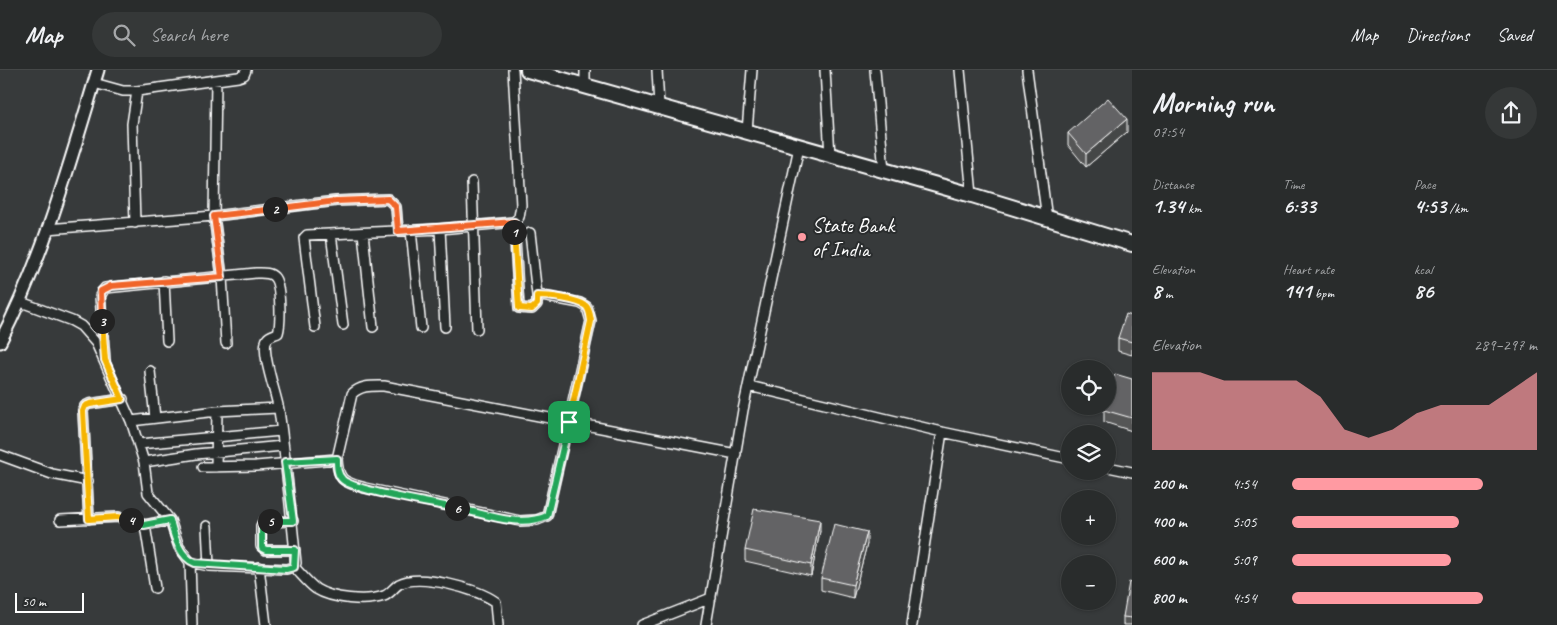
<!DOCTYPE html>
<meta charset="utf-8">
<style>
:root{--surface:#292c2c;--page:#353838;--text:#f1f3f6;--muted:#a5a7a9;--line:#454848;--accent:#ff9aa2}
body{margin:0;font-family:Caveat,sans-serif;background:var(--page);color:var(--text);height:100vh;display:flex;flex-direction:column;font-size:19px;white-space:nowrap}
*{box-sizing:border-box;margin:0}
p{font-size:16px;color:var(--muted)}
.icon{flex:none;width:28px;height:28px;fill:none;stroke:currentColor;stroke-width:2;stroke-linecap:round;stroke-linejoin:round}
.map{position:relative;flex:1;overflow:hidden}
.panel{display:flex;flex-direction:column;background:var(--surface);width:425px}
.panel>*{flex:none}
.buttons{position:absolute;left:1061px;top:290px;display:grid;gap:10px}
.buttons a{display:grid;place-items:center;width:55px;height:55px;border-radius:50%;background:var(--surface);box-shadow:0 1px 4px #0004,0 0 0 1px var(--line);font-size:25px}
.scale{position:absolute;left:15px;bottom:12px;width:69px;box-sizing:border-box;padding-left:5px;border:2px solid #fff;border-top:0;font-size:14px;line-height:18px;white-space:nowrap;color:#fff;-webkit-text-stroke:4px #2a2d2e;paint-order:stroke}
.pin{position:absolute;display:grid;place-items:center;width:42px;height:42px;color:#fff;margin:-21px;border-radius:10px;box-shadow:0 2px 8px #0006}
.km{position:absolute;width:25px;height:25px;margin:-12px;border-radius:50%;background:#222;color:#fff;font-size:14px;line-height:25px;text-align:center}
.round{display:grid;place-items:center;flex:none;width:52px;height:52px;border-radius:26px;background:var(--page)}
.headline{display:flex;align-items:center;justify-content:space-between;height:85px;padding:0 20px}
h1{font-size:28px;font-weight:800;line-height:38px}
.stats{display:grid;grid-template-columns:repeat(3,1fr);gap:8px;height:85px;padding:5px 20px}
.stats div{display:grid;align-content:center}
.stats b{font-size:21px;font-weight:800}
.stats small{font-size:14px;font-weight:400}
.stats p{font-size:14px}
.chart{height:140px;padding:10px 20px}
.chart p{display:flex;justify-content:space-between}
.chart svg{width:100%;height:90px;margin-top:5px;fill:var(--accent);opacity:.7}
ul{padding:0 20px;list-style:none;font-size:16px}
li{display:grid;grid-template-columns:80px 60px 1fr;align-items:center;height:38px}
li i{height:12px;border-radius:6px;background:var(--accent)}
header{display:flex;align-items:center;gap:30px;box-sizing:border-box;height:70px;padding:0 25px;background:var(--surface);border-bottom:1px solid var(--line)}
header strong{font-size:24px}
nav{display:flex;gap:28px;margin-inline-start:auto;font-size:18px}
.search{width:350px;height:45px;background:var(--page);display:flex;align-items:center;gap:12px;box-sizing:border-box;padding:0 18px;border-radius:28px;color:var(--muted);font-size:19px}
main{display:flex;flex:1;min-height:0}
.map>svg:first-child{display:block}
.lines{fill:none;stroke-linecap:round;stroke-linejoin:round}
.minor-casing{stroke:#fff;stroke-width:12}
.tertiary-casing{stroke:#fff;stroke-width:15}
.primary-casing{stroke:#fff;stroke-width:18}
.minor{stroke:#2a2d2e;stroke-width:9}
.tertiary{stroke:#2a2d2e;stroke-width:11}
.primary{stroke:#2a2d2e;stroke-width:14}
.wall{fill:#555657;stroke:#fff}
.shaded-wall{fill:#454647;stroke:#fff}
.building{fill:#636465;stroke:#fff}
.split-1-casing{stroke:#fff;stroke-width:10}
.split-2-casing{stroke:#fff;stroke-width:10}
.split-3-casing{stroke:#fff;stroke-width:10}
.split-4-casing{stroke:#fff;stroke-width:10}
.split-5-casing{stroke:#fff;stroke-width:10}
.split-6-casing{stroke:#fff;stroke-width:10}
.split-7-casing{stroke:#fff;stroke-width:10}
.split-1{stroke:#f5b400;stroke-width:6}
.split-2{stroke:#f0652b;stroke-width:6}
.split-3{stroke:#f0652b;stroke-width:6}
.split-4{stroke:#f5b400;stroke-width:6}
.split-5{stroke:#22a559;stroke-width:6}
.split-6{stroke:#22a559;stroke-width:6}
.split-7{stroke:#22a559;stroke-width:6}
.poi-dot{fill:#ff9aa2;stroke:#2a2d2e;stroke-width:2}
.labels{text-anchor:middle;stroke-width:4;stroke-linejoin:round;paint-order:stroke}
.poi-label{font-size:21px;fill:#fff;stroke:#2a2d2e;text-anchor:start}
</style>
<header>
<strong>Map</strong>
<div class="search"><svg class="icon" aria-label="search" viewBox="0 0 24 24"><circle cx="10" cy="10" r="6"/><path d="M15 15l6 6"/></svg>Search here</div>
<nav><a>Map</a><a>Directions</a><a>Saved</a></nav>
</header>
<main>
<div class="map">
<svg width="1132" height="555" viewBox="0 0 1132 555">
<rect width="100%" height="100%" fill="#373a3b"/>
<filter id="ink" filterUnits="userSpaceOnUse"><feTurbulence type="fractalNoise" baseFrequency=".02" numOctaves="2"/><feDisplacementMap in="SourceGraphic" scale="10" xChannelSelector="R" yChannelSelector="G"/><feConvolveMatrix kernelMatrix="1 2 1 2 8 2 1 2 1" color-interpolation-filters="sRGB"/></filter>
<g filter="url(#ink)">
<g class="lines">
<g class="minor-casing">
<path id="minor" d="M513 0 521 135 519 147 514 152 519 238 532 239 537 234V225
M585 0V16
M657 0 659 36
M825 0 830 86
M875 0 884 101
M960 0 972 125
M1027 0 1047 149
M216 10 214 146 222 207 226 273
M94 13 123 21H137L238 7 244 5 246 0
M747 61 752 0
M472 112 477 259
M135 153 132 54 137 21
M47 159 214 146 336 131 388 129 396 137 398 161
M440 159 445 257
M411 160 421 258
M363 163 373 257
M331 164 343 255
M164 211 167 271
M21 232 72 251 81 256 96 273 131 351 144 392 148 423 170 450 179 477 190 492 209 496 286 499 294 497 296 493C291 442 286 391 279 340 276 323 262 286 266 272 267 266 273 265 278 263 281 253 281 214 274 207 270 202 262 203 256 203L105 218 100 226 105 290
M315 257 304 168 307 165 440 159 514 152
M150 301 155 348
M749 316 942 362 1070 389
M131 351 217 341
M139 374 281 361
M0 385 52 404 88 411
M337 389 352 324C361 315 372 316 384 316L736 384
M144 392 196 384 283 376
M203 397 256 396 337 389C338 412 345 412 365 418L520 451 537 450 547 446 591 251 587 237 580 233 537 225 530 163
M216 397 217 341 278 338
M1108 397 1132 402
M89 449 83 341 85 336 89 334 123 329
M60 450 118 447 145 455
M293 451 263 452 261 456V476L266 480H295
M207 456 209 496
M190 492 192 555
M259 497 266 555
M294 497C301 504 308 513 316 519 332 529 366 532 384 526 390 524 394 517 399 514 420 503 478 519 496 532L498 555
M155 518 145 455 170 450
M642 555 711 528
M706 555 743 340 799 77
M912 555 942 362"/>
</g>
<g class="tertiary-casing">
<path id="tertiary" d="M0 272C44 187 70 92 98 0"/>
</g>
<g class="primary-casing">
<path id="primary" d="M528 0 972 125 1132 174"/>
</g>
<use href="#minor" class="minor"/>
<use href="#tertiary" class="tertiary"/>
<use href="#primary" class="primary"/>
</g>
<path class="wall" d="M1127 62 1086 97 1068 75V63Z
M1132 246V285L1118 281V268Z
M1132 309V361L1104 352V340Z
M820 461 811 506 745 491V480Z
M867 474 853 528 821 520V508Z
M1132 513V555H1123V547Z"/>
<path class="shaded-wall" d="M1127 49V62L1086 97V84Z
M820 450V461L811 506V495Z
M867 462V474L853 528V515Z"/>
<path class="building" d="M1108 28 1127 49 1086 84 1068 63Z
M1126 244 1132 246V272L1118 268Z
M1115 304 1132 309V348L1104 340 1105 336H1108V327Z
M754 439 820 450 811 495 745 480Z
M834 454 867 462 853 515 821 508Z
M1129 512 1132 513V548L1123 547Z"/>
</g>
<g class="lines" filter="url(#ink)">
<g class="split-1-casing">
<path id="split-1" d="M514 162 519 238 532 239 537 234V226C548 226 578 229 586 236 590 240 590 246 591 251L569 352"/>
</g>
<g class="split-2-casing">
<path id="split-2" d="M275 139 336 131 388 129 396 137 398 161 514 152V162"/>
</g>
<g class="split-3-casing">
<path id="split-3" d="M102 251 101 221 111 216 222 207 214 146 275 139"/>
</g>
<g class="split-4-casing">
<path id="split-4" d="M102 251 105 290 122 329 90 334 85 336 83 341 89 449 118 447 131 450"/>
</g>
<g class="split-5-casing">
<path id="split-5" d="M131 450 144 455 170 450C174 465 179 487 195 493L286 499 294 497 295 480H266L262 478V453L270 451"/>
</g>
<g class="split-6-casing">
<path id="split-6" d="M270 451H293L285 392 337 389C337 397 337 405 343 410 356 421 436 434 457 438"/>
</g>
<g class="split-7-casing">
<path id="split-7" d="M457 438C485 444 519 458 547 446L569 352"/>
</g>
<use href="#split-1" class="split-1"/>
<use href="#split-2" class="split-2"/>
<use href="#split-3" class="split-3"/>
<use href="#split-4" class="split-4"/>
<use href="#split-5" class="split-5"/>
<use href="#split-6" class="split-6"/>
<use href="#split-7" class="split-7"/>
</g>
<circle class="poi-dot" cx="802" cy="167" r="5"/>
<g class="labels">
<g class="poi-label">
<text x="812" y="162">State Bank<tspan x="812" dy="24">of India</tspan></text>
</g>
</g>
</svg>
<div class="buttons">
<a><svg class="icon" aria-label="locate" viewBox="0 0 24 24"><circle cx="12" cy="12" r="6"/><path d="M12 2v4M12 18v4M2 12h4M18 12h4"/></svg></a>
<a><svg class="icon" aria-label="layers" viewBox="0 0 24 24"><path d="M12 4l9 5-9 5-9-5zM3 14l9 5 9-5"/></svg></a>
<a>+</a>
<a>−</a>
</div>
<div class="scale">50 m</div>
<div class="pin" style="left:569px;top:352px;background:#1e9e55"><svg class="icon" aria-label="arrive" viewBox="0 0 24 24"><path d="M6 21V4h12l-3 4 3 4H6"/></svg></div>
<b class="km" style="left:514px;top:162px">1</b>
<b class="km" style="left:275px;top:139px">2</b>
<b class="km" style="left:102px;top:251px">3</b>
<b class="km" style="left:131px;top:450px">4</b>
<b class="km" style="left:270px;top:451px">5</b>
<b class="km" style="left:457px;top:438px">6</b>
</div>
<section class="panel">
<div class="headline"><div><h1>Morning run</h1><p>07:54</p></div><a class="round"><svg class="icon" aria-label="share" viewBox="0 0 24 24"><path d="M12 15V3M7 8l5-5 5 5M5 13v7h14v-7"/></svg></a></div>
<div class="stats">
<div><p>Distance</p><b>1.34<small> km</small></b></div>
<div><p>Time</p><b>6:33</b></div>
<div><p>Pace</p><b>4:53<small> /km</small></b></div>
</div>
<div class="stats">
<div><p>Elevation</p><b>8<small> m</small></b></div>
<div><p>Heart rate</p><b>141<small> bpm</small></b></div>
<div><p>kcal</p><b>86</b></div>
</div>
<div class="chart"><p><span>Elevation</span>289–297 m</p>
<svg viewBox="0 0 160 44" preserveAspectRatio="none"><path d="M0 44V6L10 6L20 6L30 10L40 10L50 10L60 10L70 18L80 34L90 38L100 34L110 26L120 22L130 22L140 22L150 14L160 6V44z"/></svg>
</div>
<ul>
<li><b>200 m</b>4:54<i style="width:78%"></i></li>
<li><b>400 m</b>5:05<i style="width:68%"></i></li>
<li><b>600 m</b>5:09<i style="width:65%"></i></li>
<li><b>800 m</b>4:54<i style="width:78%"></i></li>
</ul>
</section>
</main>
